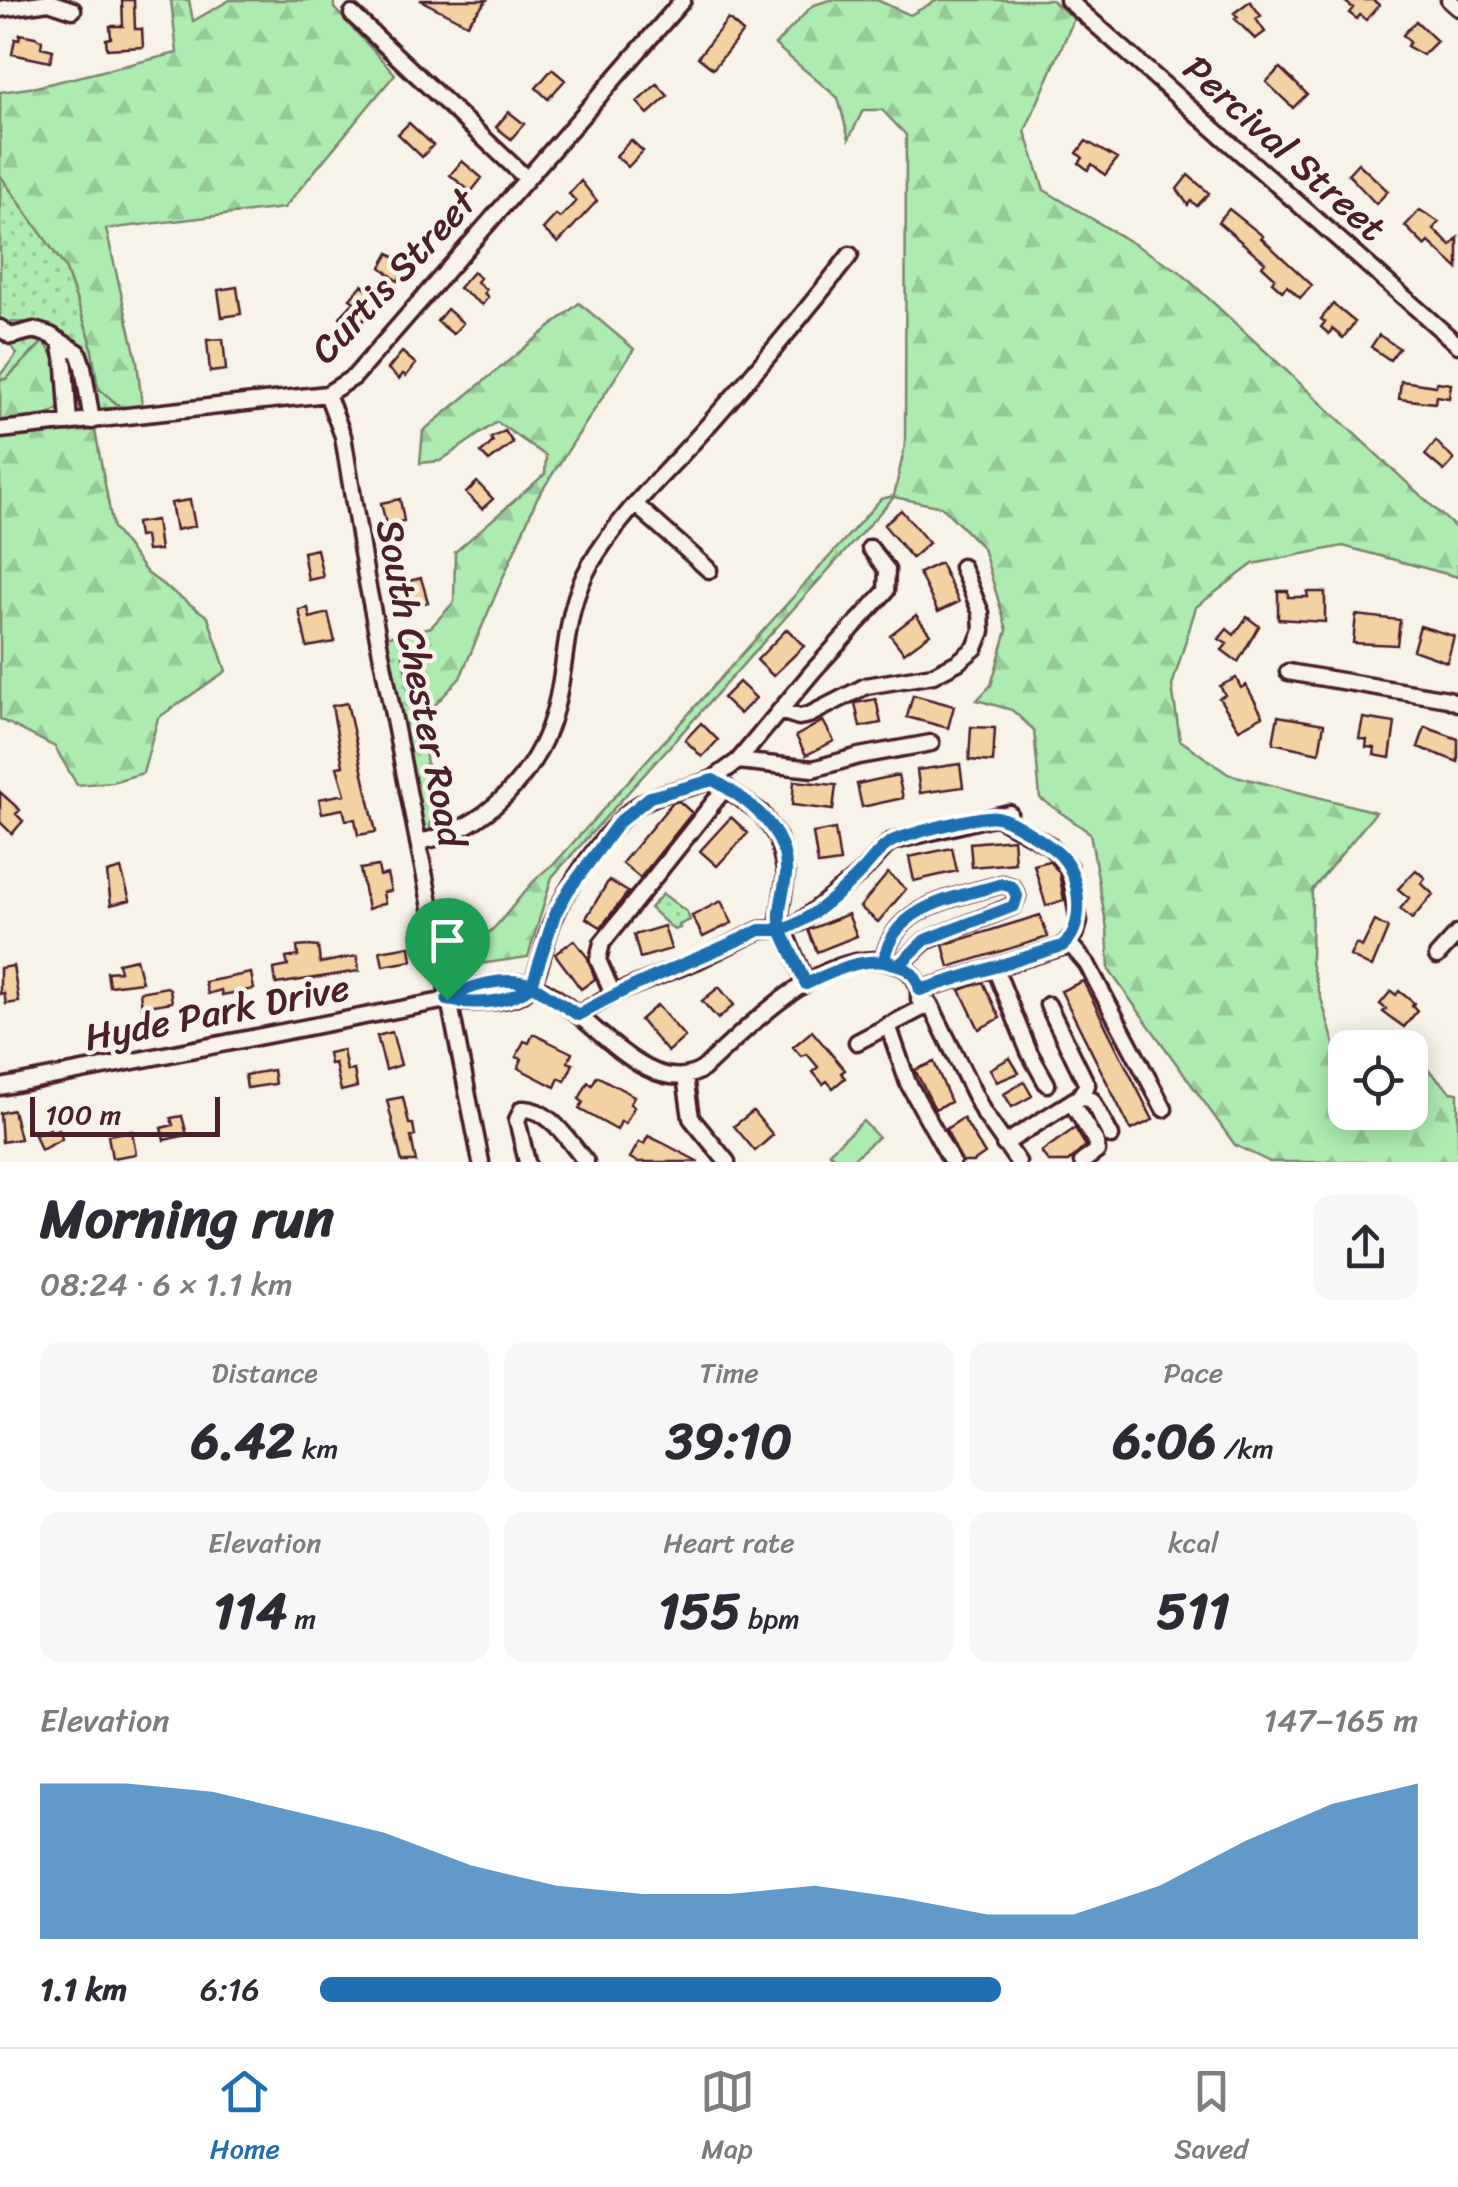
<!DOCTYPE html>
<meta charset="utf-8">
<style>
:root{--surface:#fff;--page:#f7f7f7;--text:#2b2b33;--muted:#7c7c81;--line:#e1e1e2;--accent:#1f6fb2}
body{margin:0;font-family:Sriracha,sans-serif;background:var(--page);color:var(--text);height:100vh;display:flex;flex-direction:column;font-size:38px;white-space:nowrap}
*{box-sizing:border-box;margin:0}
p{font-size:32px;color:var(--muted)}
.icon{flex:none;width:55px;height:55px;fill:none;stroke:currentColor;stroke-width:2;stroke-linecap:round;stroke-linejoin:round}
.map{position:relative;height:1162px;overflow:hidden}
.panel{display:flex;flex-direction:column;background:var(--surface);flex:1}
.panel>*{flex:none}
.fabs{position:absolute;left:1328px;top:1030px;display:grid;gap:20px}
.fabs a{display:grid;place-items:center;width:100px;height:100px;border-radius:20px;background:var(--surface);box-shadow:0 5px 25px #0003;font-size:50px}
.scale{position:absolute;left:30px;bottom:25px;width:190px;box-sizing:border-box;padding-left:10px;border:5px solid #4a1f2b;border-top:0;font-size:28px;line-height:35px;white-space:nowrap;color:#4a1f2b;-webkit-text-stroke:8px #f7f3e8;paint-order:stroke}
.pin{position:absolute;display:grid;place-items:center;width:85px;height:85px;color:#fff;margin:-102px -42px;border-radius:50% 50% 50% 0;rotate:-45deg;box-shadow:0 0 10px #0007}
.pin .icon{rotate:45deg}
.round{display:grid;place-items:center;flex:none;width:105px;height:105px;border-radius:20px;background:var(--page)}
.head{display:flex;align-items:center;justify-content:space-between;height:170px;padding:0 40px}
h1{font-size:55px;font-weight:700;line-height:75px}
.stats{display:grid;grid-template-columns:repeat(3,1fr);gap:15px;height:170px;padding:10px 40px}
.stats div{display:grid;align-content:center;border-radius:20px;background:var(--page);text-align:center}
.stats b{font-size:50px;font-weight:700}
.stats small{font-size:28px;font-weight:400}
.stats p{font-size:28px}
.chart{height:280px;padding:20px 40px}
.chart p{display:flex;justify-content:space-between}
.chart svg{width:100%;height:180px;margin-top:10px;fill:var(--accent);opacity:.7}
ul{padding:0 40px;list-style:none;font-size:32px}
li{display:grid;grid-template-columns:160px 120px 1fr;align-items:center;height:75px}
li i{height:25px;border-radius:12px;background:var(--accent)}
.tab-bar{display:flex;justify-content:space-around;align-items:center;height:140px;border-top:2px solid var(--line);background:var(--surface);font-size:28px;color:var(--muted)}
.tab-bar a{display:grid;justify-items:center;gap:5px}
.tab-bar .current{color:var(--accent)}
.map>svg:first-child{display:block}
.grass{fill:url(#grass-dots);stroke:#7c856e;stroke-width:2.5}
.forest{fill:url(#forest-firs);stroke:#7c856e;stroke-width:2.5}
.pitch{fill:#adebb1;stroke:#7c856e;stroke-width:2.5}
.building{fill:#f2d1a3;stroke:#4a1f2b;stroke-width:2.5}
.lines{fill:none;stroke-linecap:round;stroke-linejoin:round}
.minor-casing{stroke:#4a1f2b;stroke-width:21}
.minor{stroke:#f7f3e8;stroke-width:14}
.route-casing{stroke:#fff;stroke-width:20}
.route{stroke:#1f6fb2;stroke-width:12}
.labels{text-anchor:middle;stroke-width:9;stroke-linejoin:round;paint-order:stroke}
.street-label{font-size:38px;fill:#4a1f2b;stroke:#f7f3e8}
</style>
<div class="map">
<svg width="1458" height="1162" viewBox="0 0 1458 1162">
<defs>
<pattern id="grass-dots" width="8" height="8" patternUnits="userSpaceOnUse" patternTransform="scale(2.5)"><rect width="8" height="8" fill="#adebb1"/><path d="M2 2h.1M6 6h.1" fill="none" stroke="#96c998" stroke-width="1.8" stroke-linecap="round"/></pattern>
<pattern id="forest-firs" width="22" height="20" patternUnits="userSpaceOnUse" patternTransform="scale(2.5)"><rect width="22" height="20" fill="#adebb1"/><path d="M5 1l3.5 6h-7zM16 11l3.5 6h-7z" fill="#96c998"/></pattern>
</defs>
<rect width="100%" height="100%" fill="#f7f3e8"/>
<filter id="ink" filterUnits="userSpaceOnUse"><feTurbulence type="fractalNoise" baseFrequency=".01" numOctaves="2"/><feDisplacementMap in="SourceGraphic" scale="20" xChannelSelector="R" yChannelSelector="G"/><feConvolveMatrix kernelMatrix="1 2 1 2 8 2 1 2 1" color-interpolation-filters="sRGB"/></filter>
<g filter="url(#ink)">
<path class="grass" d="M0 175 65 267 90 338 98 388 123 409 99 408C88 397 91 386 89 371 85 348 64 326 40 323 27 321 14 324 0 321Z
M22 339 43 342 6 379 0 380V375L17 354 11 346Z
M399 634 409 692 418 706H434L423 735 432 802 429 843 424 848 384 637Z
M663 894 687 912 690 920 679 925 680 928 674 930 650 908Z"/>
<path class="forest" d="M171 0H189L193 21 230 0H334V8L395 74 284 208 106 229 137 361 142 406 123 409 98 388 90 338 65 267 0 175V92L36 87 177 53Z
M830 0H877L910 15 937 0H1052L1074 19 1025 131 1044 190 1179 271 1458 530V577L1343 546 1253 564 1196 607 1172 686 1180 740 1228 774 1376 812 1312 890 1311 963 1335 1047 1345 1051V1112H1410V1052L1451 1092 1458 1093V1162H1270L1235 1145 1109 970 1107 929 1090 833 1040 798 1034 730 1012 710 977 700 991 685 1007 630 983 548 942 507 894 497 552 877 528 957 459 967 452 959 455 938C464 941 470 943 479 939 500 931 526 881 554 864L881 499 894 496 905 445 906 135 882 110H863L849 139 838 98 775 45 813 5Z
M579 303 634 349 537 498 460 678 434 706H418L409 691 399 634 431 627 454 602 455 552 545 474 546 456 497 422 440 461 420 463 423 431Z
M43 342C56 352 70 398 57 410 46 420 15 418 0 420V380L6 379Z
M95 430 113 528 147 573 208 617 226 671 158 718 143 773 112 782 77 785 55 747 0 719V438Z"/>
<path class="pitch" d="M863 1121 878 1137 850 1162H839L829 1152Z"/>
<path class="building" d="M122 0H134L135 29H142L143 47 107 49 106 39 111 38 110 26H123Z
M420 0H487L467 24Z
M1343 0H1373L1379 5 1366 20 1360 15 1357 19 1349 13 1353 8Z
M1250 1 1261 16 1256 19 1265 32 1255 39 1235 19 1238 17 1234 13Z
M728 19 743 32 713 69 698 57Z
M1416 21 1437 41 1423 55 1407 46 1410 42 1403 35Z
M20 34 35 37 42 41 41 47 53 50 50 62 12 54 15 39 19 40Z
M1280 68 1307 94 1293 108 1266 82Z
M552 69 565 80 548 99 536 88Z
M657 84 668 96 648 114 637 102Z
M509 112 524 124 511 139 496 127Z
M409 123 433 145 422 157 398 134Z
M631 140 643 151 628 167 616 156Z
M1086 141 1117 159 1105 175 1092 164 1088 170 1079 163 1083 158 1077 153Z
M462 161 482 178 471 192 450 175Z
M1358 163 1388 191 1376 204 1348 174Z
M1188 175 1209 193 1197 206 1191 201 1188 205 1177 189Z
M581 181 597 201 558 243 543 229 556 215 560 218 576 201 569 194Z
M1229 209 1263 236 1261 238 1312 285 1300 298 1287 286 1282 291 1272 282 1275 278 1262 266 1265 262 1218 222Z
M1420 210 1439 222 1433 229 1451 246 1458 238V269L1429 242 1425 246 1405 226Z
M389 253 408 268 397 281 381 267Z
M473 272 480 278 477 282 486 290 484 293 488 297 482 305 459 288Z
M362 285 369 290 373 286 385 296 354 330 340 317 354 302 350 299Z
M237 287 241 314 222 317 218 290Z
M1333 304 1355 322 1343 338 1332 329 1329 334 1321 327 1325 322 1321 319Z
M447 309 463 323 453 334 437 321Z
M1379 335 1399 348 1390 360 1371 347Z
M223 339 226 370 210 372 207 340Z
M402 352 416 364 406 376 403 374 399 379 388 369Z
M1401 381 1436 386 1437 382 1451 384 1449 398 1436 396 1435 403 1399 399Z
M505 431 513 443 489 461 481 453 493 442 491 438Z
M1436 441 1454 460 1444 471 1425 455Z
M477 482 493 499 482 509 466 493Z
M400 499 404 521 386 524 381 503Z
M190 500 195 526 176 530 171 503Z
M901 510 929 543 912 558 884 525Z
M156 520 160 550 147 551 145 536 138 537 136 523Z
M317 549 323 577 308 580 303 552Z
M940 563 959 602 938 612 919 573Z
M421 578 428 602 411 606 405 582Z
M1278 591H1288V597H1308L1307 592H1325V622L1278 619Z
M308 608 310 618 328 613 335 642 307 647 299 610Z
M916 615 930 634 904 653 890 635Z
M1356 615 1400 620 1397 645 1353 643Z
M1247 617 1259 626 1238 662 1222 650 1227 644 1219 639 1227 629 1234 635Z
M1420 626 1454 636 1447 662 1413 650Z
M787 629 804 646 773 676 757 660Z
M1236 678 1241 688 1246 685 1263 716 1239 729 1219 698 1225 695 1220 686Z
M739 682 756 698 740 714 723 698Z
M913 695 954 706 948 728 907 717Z
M876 699 881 723 860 727 855 703Z
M347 703 376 832 358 835 355 819 346 820 343 809 322 813 319 799 345 794 337 767 343 766 332 706Z
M1278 716 1324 724 1319 753 1273 743Z
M1363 718 1395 723 1390 758 1374 755 1375 748 1366 747 1367 740 1359 738Z
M823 721 834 741 806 755 796 736Z
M701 723 718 740 702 757 685 740Z
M971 727 995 728 993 762 969 760Z
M1425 727 1458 739V762L1418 747Z
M960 764 963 787 920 793 917 770Z
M898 775 903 798 862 807 857 784Z
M794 781 836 785 833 810 792 805Z
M0 792 20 810 16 814 23 821 12 834 0 822Z
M679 801 692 813 640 878 622 863 672 803Z
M731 817 748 833 717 866 700 851Z
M835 829 840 862 818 865 813 833Z
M1013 839 1015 863 972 867 970 843Z
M952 848 957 871 914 881 909 857Z
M1049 861 1059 872 1064 900 1046 906 1034 865Z
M378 866 380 876 387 874 391 891 383 892 385 903 368 909 360 869Z
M121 869 130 900 111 905 107 873Z
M1416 870 1425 878 1421 883 1433 894 1412 919 1400 909 1409 898 1398 889Z
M888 873 906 889 878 922 860 907Z
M609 880 628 892 601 927 586 918Z
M721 901 732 923 703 937 692 916Z
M848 914 857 936 817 952 808 930Z
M1040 915 1048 937 949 967 943 945Z
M1375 921 1388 928 1372 967 1350 956 1356 944 1362 947Z
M664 926 671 949 640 958 634 935Z
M574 940 588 958 595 979 581 989 555 954Z
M308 946 318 947 320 963 357 956 359 971 276 984 274 969 288 966 286 958 298 956 297 947Z
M410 946 412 961 383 966 380 951Z
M136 959 142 982 109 986 107 972 120 971 118 963Z
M13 966 19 1002 6 1004 4 993 0 994V968Z
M251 973 254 989 222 995 221 990 208 994 205 982Z
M1083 981 1153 1120 1131 1130 1061 991Z
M983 982 1000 1018 979 1029 960 990Z
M167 987 170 989 172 1002 142 1007 140 992Z
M719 987 734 1005 718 1019 702 1001Z
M1391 991 1396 995 1399 991 1414 1003 1412 1006 1417 1011 1404 1027 1383 1012 1386 1009 1380 1004Z
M657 1005 685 1037 668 1052 640 1020Z
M812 1031 845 1070 841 1073 845 1078 833 1088 827 1081 823 1084 813 1072 818 1067 807 1054 801 1056 793 1047Z
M392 1032 401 1065 386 1070 377 1036Z
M533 1034 572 1053 568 1062 573 1064 565 1081 559 1078 555 1087 518 1068 522 1059 516 1057 524 1041 529 1043Z
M343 1050 347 1071 354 1070 357 1087 341 1091 335 1063 330 1064 328 1053Z
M1010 1058 1019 1073 997 1082 990 1069Z
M934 1062 951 1102 935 1109 915 1070Z
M273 1070 275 1084 247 1088 245 1075Z
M597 1076 634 1096 630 1104 634 1107 625 1124 621 1121 617 1130 579 1109 583 1102 579 1099 588 1082 592 1085Z
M1024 1082 1032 1096 1012 1107 1004 1094Z
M403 1097 409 1124H413L415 1136 411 1137 416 1162H402L387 1100Z
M13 1110 20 1139 2 1142 0 1113Z
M753 1111 773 1135 755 1151 734 1126Z
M182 1116 187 1135 164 1140 161 1128 173 1125 171 1118Z
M963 1118 985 1154 973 1162H962L946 1129Z
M1075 1128 1086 1146 1068 1162H1049L1041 1152Z
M50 1129 51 1132 59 1129 62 1139 41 1150 35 1135Z
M132 1131 136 1154 112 1158 108 1135Z
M648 1136 661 1142 699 1162H638L630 1158 639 1142 644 1144Z"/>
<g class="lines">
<g class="minor-casing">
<path id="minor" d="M1068 0 1458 345
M1449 0 1458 8
M0 9 49 2 73 10
M352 14 527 179
M0 328 11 336 34 330 50 335 78 352 83 367 92 421
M60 342 65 367 69 423
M327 394 343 436 366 577 481 1162
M0 430 327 394 354 377 683 0
M636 505 709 570
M1288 672 1448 699 1458 703
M780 711 799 717 809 715 866 686 933 675 958 662 975 648 982 631 981 613 962 567
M738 761 813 769 859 756 931 743
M713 779 738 761 813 671 886 591 887 570 870 548
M418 842C486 831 540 772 556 705 568 657 564 610 590 565 619 515 665 474 703 431 754 374 803 315 850 255
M1068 942 1087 964 1164 1109
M1437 956 1458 933
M884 960C894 904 956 898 1002 884L1012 887 1017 896 1013 906 925 941 899 965
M995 968 1029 1052 1047 1084
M920 990 1062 947 1076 932 1079 922 1069 867 1049 845 997 817
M613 994 598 960 602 943 726 787
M447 1000C462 989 474 987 492 984 533 977 547 991 578 1015L613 994 696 961 760 930 781 929 799 923 861 873 890 842 1009 813
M1048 1005 1087 1085 1079 1097
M578 1015C610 1040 659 1097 703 1069 746 1029 830 941 896 964 913 970 920 982 919 1000L930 1004 983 1112 1018 1162
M888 1025 908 1083 952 1162
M857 1042 930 1004
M685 1077 691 1118 727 1162
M0 1087 447 1000C467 1004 512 1004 528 989 540 976 545 936 554 918 568 885 602 836 629 812 655 790 683 792 713 779L761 813 778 838 786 874 779 920 806 983
M1071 1102 1096 1142 1097 1151 1082 1162
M1004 1144 1079 1097 1092 1100 1111 1136
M527 1162 517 1120 522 1109C549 1107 570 1143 586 1162"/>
</g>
<use href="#minor" class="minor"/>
</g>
</g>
<g class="lines" filter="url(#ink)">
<g class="route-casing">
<path id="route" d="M447 1000C474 1005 511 1004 532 985L578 1015C636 981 700 959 760 930H781L806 984C837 970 866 954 899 965L925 940 1014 906 1017 896 1012 887 1002 884C956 898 894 904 884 960 902 966 916 970 920 990L1062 946C1086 929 1081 877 1062 857 1054 847 1010 819 997 817 981 814 918 832 900 838 881 844 874 859 861 872 844 890 804 925 781 930 777 910 784 894 786 875 789 829 748 799 713 780L650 797 619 822 568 891 555 914 532 985C507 975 469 985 447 1000"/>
</g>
<use href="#route" class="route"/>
</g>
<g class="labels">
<g class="street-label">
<text transform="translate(1285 148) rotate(42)" y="13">Percival Street</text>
<text transform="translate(393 276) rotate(-47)" y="13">Curtis Street</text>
<text transform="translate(421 683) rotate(79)" y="13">South Chester Road</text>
<text transform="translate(217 1012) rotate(-11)" y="13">Hyde Park Drive</text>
</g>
</g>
</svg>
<div class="fabs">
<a><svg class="icon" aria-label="locate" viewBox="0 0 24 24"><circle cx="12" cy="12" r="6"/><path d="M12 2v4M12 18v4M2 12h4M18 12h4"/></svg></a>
</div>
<div class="scale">100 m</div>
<div class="pin" style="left:447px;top:1000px;background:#1e9e55"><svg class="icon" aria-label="arrive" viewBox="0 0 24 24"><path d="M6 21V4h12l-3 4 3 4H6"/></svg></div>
</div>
<section class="panel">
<div class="head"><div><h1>Morning run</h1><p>08:24 · 6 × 1.1 km</p></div><a class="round"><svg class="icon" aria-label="share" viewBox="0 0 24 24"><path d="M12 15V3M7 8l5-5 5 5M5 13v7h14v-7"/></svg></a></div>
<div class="stats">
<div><p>Distance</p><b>6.42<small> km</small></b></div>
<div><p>Time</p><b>39:10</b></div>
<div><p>Pace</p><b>6:06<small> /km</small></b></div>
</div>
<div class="stats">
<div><p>Elevation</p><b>114<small> m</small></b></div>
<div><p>Heart rate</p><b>155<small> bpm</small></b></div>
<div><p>kcal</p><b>511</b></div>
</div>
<div class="chart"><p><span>Elevation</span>147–165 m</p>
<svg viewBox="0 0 160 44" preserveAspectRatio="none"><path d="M0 44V6L10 6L20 8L30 13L40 18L50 26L60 31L70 33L80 33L90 31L100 34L110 38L120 38L130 31L140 20L150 11L160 6V44z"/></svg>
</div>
<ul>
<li><b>1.1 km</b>6:16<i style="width:62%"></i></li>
</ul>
</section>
<nav class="tab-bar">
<a class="current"><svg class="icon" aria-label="home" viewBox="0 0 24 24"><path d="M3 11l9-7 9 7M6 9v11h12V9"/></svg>Home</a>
<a><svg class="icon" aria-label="map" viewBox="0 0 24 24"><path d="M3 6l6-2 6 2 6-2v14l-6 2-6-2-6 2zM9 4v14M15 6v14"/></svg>Map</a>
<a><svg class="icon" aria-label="saved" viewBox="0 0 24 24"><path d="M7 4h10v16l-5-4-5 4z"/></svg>Saved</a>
</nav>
